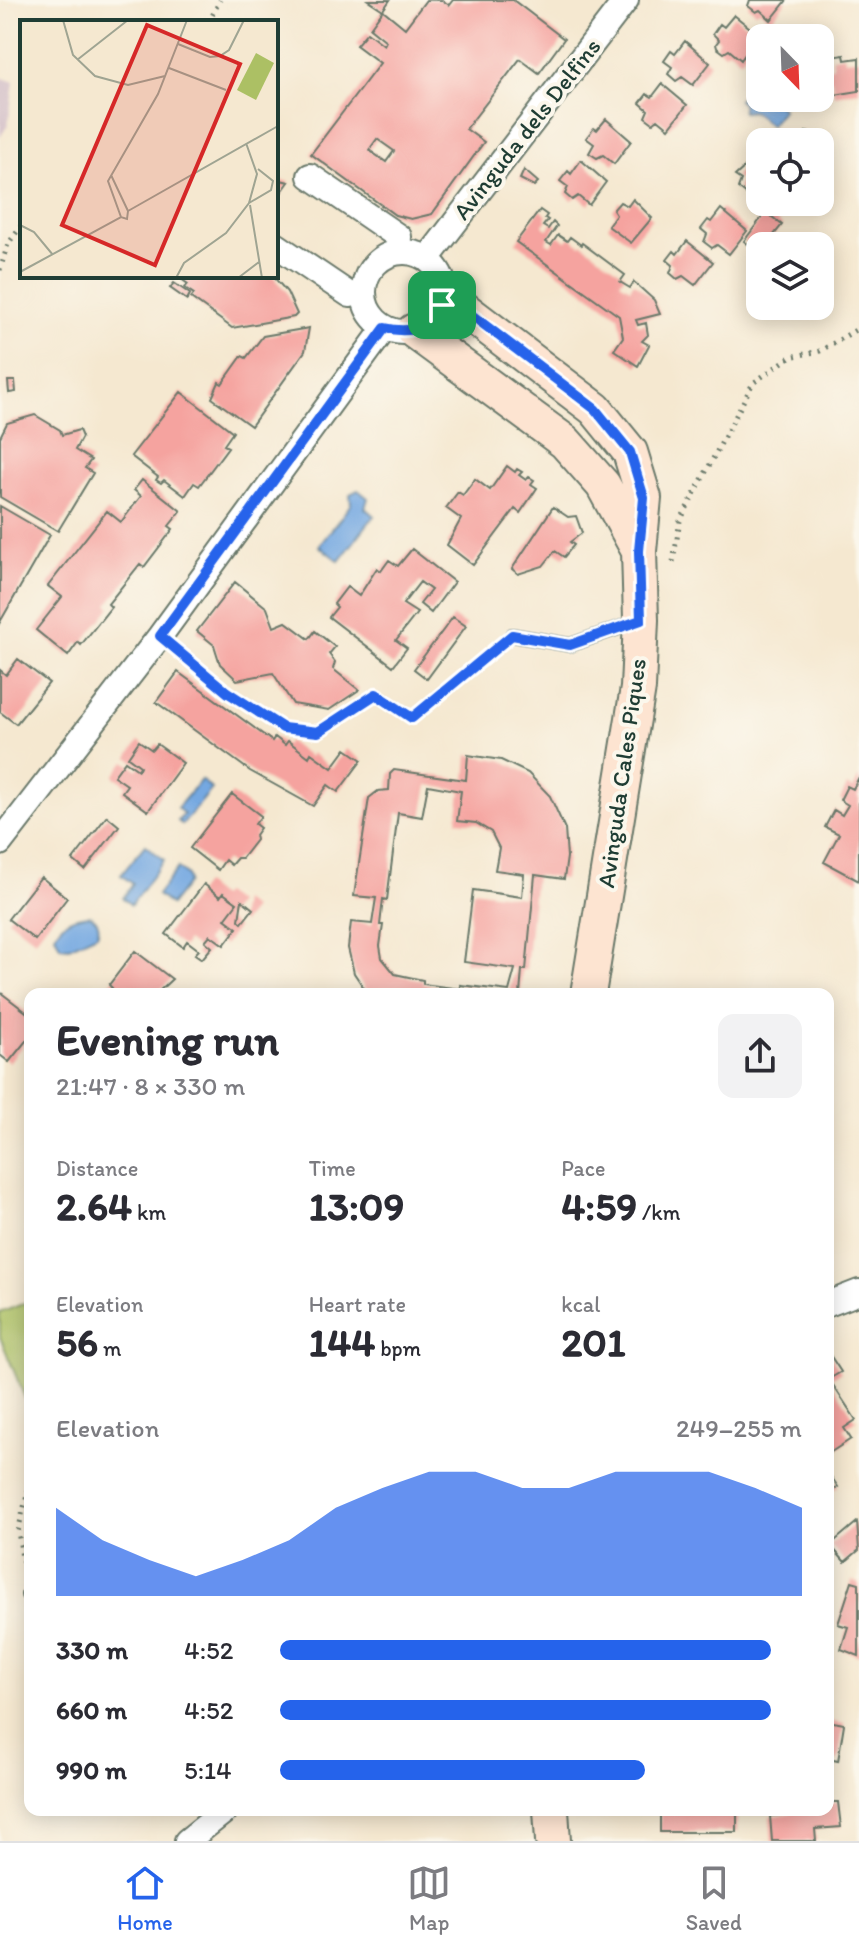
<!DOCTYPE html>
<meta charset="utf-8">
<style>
:root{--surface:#fff;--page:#f2f2f3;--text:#2b2b33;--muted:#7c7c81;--line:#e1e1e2;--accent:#2563eb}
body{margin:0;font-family:Itim,sans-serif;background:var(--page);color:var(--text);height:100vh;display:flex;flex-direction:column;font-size:30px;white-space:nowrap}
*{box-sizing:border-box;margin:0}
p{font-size:26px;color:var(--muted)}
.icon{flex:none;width:44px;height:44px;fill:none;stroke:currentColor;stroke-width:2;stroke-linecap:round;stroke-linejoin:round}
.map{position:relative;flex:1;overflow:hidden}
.panel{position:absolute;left:24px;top:988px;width:810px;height:828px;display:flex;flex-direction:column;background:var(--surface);border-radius:16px;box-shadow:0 4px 20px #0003}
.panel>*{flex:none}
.needle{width:52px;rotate:157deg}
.tools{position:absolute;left:746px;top:24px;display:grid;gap:16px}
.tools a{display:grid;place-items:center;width:88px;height:88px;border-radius:16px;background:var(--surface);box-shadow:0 4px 20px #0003;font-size:40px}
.pin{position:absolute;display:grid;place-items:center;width:68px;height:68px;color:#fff;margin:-34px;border-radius:16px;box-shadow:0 4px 12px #0006}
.round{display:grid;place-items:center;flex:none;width:84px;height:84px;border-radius:16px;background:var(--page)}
.headline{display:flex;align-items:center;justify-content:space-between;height:136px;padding:0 32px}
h1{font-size:44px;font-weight:700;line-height:60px}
.stats{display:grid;grid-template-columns:repeat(3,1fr);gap:12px;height:136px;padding:8px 32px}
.stats div{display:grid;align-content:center}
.stats b{font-size:40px;font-weight:700}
.stats small{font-size:22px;font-weight:400}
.stats p{font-size:22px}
.chart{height:224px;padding:16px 32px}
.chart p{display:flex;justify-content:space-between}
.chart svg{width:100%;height:144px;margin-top:8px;fill:var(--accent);opacity:.7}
ul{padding:0 32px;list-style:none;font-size:26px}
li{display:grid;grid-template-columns:128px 96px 1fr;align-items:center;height:60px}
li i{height:20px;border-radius:10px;background:var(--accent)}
.tab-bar{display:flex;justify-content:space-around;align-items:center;height:112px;border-top:2px solid var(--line);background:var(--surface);font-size:22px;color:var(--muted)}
.tab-bar a{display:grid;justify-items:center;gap:4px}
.tab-bar .selected{color:var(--accent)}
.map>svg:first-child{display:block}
.industrial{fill:#d2bdc6}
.green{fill:#acc064;stroke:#667e4c;stroke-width:2}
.water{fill:#74a8e1;stroke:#4a728a;stroke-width:2}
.building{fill:#f5a39f;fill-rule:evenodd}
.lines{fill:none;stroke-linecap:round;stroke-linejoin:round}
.lane-casing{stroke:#6a796b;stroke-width:16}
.street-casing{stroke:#6a796b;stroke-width:28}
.secondary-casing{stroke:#6a796b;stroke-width:38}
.path{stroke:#6a796b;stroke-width:5;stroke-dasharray:2 6;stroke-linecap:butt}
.lane{stroke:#fff;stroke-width:12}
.street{stroke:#fff;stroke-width:24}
.secondary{stroke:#fde4d1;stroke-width:34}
.route-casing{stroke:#fff;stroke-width:16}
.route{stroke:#2563eb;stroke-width:10}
.labels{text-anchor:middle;stroke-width:8;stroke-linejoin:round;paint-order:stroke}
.street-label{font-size:24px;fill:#1f3d34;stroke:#fbf7ec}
.inset-road{fill:none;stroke:#9fa492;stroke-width:2}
.view{fill:#d62828;fill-opacity:0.15;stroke:#d62828;stroke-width:4}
.inset-edge{fill:none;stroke:#1f3d34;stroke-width:4}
</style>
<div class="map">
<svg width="859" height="1841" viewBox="0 0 859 1841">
<rect width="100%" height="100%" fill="#fbf7ec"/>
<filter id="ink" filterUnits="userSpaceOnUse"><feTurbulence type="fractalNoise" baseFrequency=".0125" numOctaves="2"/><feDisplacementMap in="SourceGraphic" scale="16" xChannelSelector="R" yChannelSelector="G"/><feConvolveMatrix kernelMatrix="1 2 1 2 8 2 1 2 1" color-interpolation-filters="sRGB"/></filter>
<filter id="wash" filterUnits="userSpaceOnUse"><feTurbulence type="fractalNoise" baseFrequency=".006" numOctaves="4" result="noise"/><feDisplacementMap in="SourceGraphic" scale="32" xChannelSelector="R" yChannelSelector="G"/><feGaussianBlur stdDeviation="1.8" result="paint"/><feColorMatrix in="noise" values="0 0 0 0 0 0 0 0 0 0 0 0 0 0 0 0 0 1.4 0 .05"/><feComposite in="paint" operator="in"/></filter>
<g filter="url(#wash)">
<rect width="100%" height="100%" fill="#f5e8d0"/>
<path class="industrial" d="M0 77 14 82 8 125 0 137Z"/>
<path class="green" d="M30 1301V1410L0 1337V1313Z"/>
<path class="water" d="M760 74V98H770L783 109 770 125 752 111 743 112 742 103 738 100Z
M358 490 368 498 365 508 374 516 339 561 319 546 351 504 350 494Z
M201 780 212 789 182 825 178 821 184 814 177 808Z
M145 845 164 860 131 905 123 898 133 884 121 875Z
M178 868 187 876 188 882 170 905 157 895Z
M89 915C97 918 101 925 97 934L69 947 60 946 55 935C61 921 74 916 89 915Z"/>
<g id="blocks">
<path class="building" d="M368 0H390L383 10Z
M426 0H442L449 5 453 0H513L564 39 539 73 520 59 466 129 484 142 432 214 411 219 395 215 311 154 380 63 356 45 367 32 384 45 386 41 370 28 383 10 405 28ZM377 139 394 151 386 162 369 150Z
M750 0H787L771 20 760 10 756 12 748 6Z
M734 15 760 36 758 51 751 46 741 60 729 50 724 53 717 48 716 44 719 40 713 34 720 24 724 27Z
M685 41 710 63 693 85 682 77 676 81 668 74 672 67 664 61 671 51 675 54Z
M844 55 845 60 859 58V91L834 95 832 80 826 79 825 70 833 66 832 57Z
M662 84 687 105 669 128 658 119 653 123 645 117 648 110 640 103 647 94 652 97Z
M606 119 631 141 614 164 603 155 597 158 589 153 594 144 586 138 594 128 597 130Z
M806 132 818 135 817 142H804Z
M820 140 832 143 825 174 820 173Z
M756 157 760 160V199L751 192 746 194 738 188 741 180 735 176Z
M581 160 606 182 589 205 578 196 572 200 565 194 568 187 560 181 568 171 571 174Z
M524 170 538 182 534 186 520 179Z
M276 179 289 182 276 200Z
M633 199 652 218 631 243 608 226 616 215 613 210 620 202 628 206Z
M721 209 747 231 729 254 717 245 712 248 704 242 707 234 701 229 708 220 711 222Z
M540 210 547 215 545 218 548 220 543 226 548 229 553 222 557 226 546 242 551 245 558 235 567 241 570 237 581 245 582 243 625 275 620 282 630 288 634 282 654 300 660 314 636 320 638 325 646 323 648 335 642 341 649 345 638 366 614 350 623 337 619 316 516 242Z
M766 212 782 225 765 246H760V254L744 241Z
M687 241 713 262 695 285 683 276 677 279 670 273 673 265 667 260 674 251 677 254Z
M177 276H273L287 292 297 314 294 317 232 328 191 298 194 294 185 288 188 284Z
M174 283 190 294 187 300 170 288Z
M309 328 305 351 251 426 212 398 219 382 222 384 242 356 246 358 263 336Z
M8 381H15L16 392 9 393Z
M181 392 233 432 224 445 228 447 199 486 194 483 185 496 164 480 161 483 156 480 158 477 131 456Z
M35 415 60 430 62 435 79 430 82 437 75 450 91 460 85 468 93 473 58 531 0 497V437L7 423Z
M507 466 515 472 517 469 522 472 519 475 526 480 529 477 534 480 531 484 537 488 520 513 515 509 473 565 447 545 461 519 446 508 458 492 463 495 475 479 490 490Z
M142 480 181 511 169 526 173 529 144 567 140 564 108 604 111 607 81 645 78 642 68 656 36 630 62 597 48 586 107 511 121 522 141 496 134 490Z
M0 506 50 535 0 622Z
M553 507 568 517 576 516 582 533 570 542 574 545 564 557 555 551 543 566 518 574 512 569Z
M412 549 454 582 431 613 420 604 431 590 420 582 403 604 417 613 396 640 407 648 393 666 329 617 337 607 334 604 347 587 359 596 377 568 381 571 389 560 398 566Z
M235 582 267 608 274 627 286 622 309 639 315 631 335 647 329 654 335 662 333 669 359 690 329 710 293 704 273 673 237 680 220 664 214 645 197 631Z
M453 617 466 626 427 679 414 669Z
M18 659 49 683 16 724 0 712V670L6 675Z
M178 672 272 741 275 737 285 745 288 741 309 757 311 753 332 768 346 749 362 760 338 792 328 785 313 806 250 771 156 702Z
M139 741 152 750 157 744 183 763 148 811 122 792 127 785 114 776 125 761 138 770 140 766 128 757Z
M468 755 501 760 528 773 550 796 565 829 567 857 564 879 535 875 526 970H522L520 994H448L424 990 423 994H368L354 973 348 948 351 922 372 924 376 898 354 896 369 798 378 791 389 790 390 774 394 770 466 780ZM428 785 461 791 457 821 476 823 491 832 499 848 495 870 524 874 522 897 473 890 464 962 515 969 509 991 460 985V989L423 984V980L395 974 382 958 380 946 383 925H380L383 899 387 900 398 813 422 817Z
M859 777V881L824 862 839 834 825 827 834 810 842 815 848 805 840 800 847 786 853 789Z
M232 794 261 816 255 824 260 828 255 835 256 840 242 858H237L231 865 225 860 218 870 190 848Z
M107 816 119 826 85 870 73 860Z
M41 877 67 898 35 940 8 919Z
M204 884 220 897 223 893 237 903 225 919 237 928 224 945 210 935 205 941 212 947 202 959 195 954 199 950 187 941 183 947 166 934Z
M242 900 253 909 242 923 239 920Z
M135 951 172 979 156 994H108L112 988 109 985Z
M0 992 30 1015V1036L9 1062 0 1055Z
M828 1352 841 1372 829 1379 856 1420 844 1428 851 1439 828 1454Z
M828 1472 838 1487 828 1493Z
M857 1522 859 1550 845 1562 830 1545Z
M852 1581 859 1583V1656L841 1649 848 1627 838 1624Z
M828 1721 844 1724 838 1761 828 1759Z
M828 1802H838L841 1827 815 1829 816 1841H772L770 1816 791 1814 790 1810H828Z
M660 1810H737V1832H660Z"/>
</g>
</g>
<g filter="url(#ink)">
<use href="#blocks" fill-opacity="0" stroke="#6a796b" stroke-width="2"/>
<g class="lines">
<g class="lane-casing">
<path id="lane" d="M512 635 570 645 636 622
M28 1595H30"/>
</g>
<g class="street-casing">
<path id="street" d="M310 176 399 237 398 252
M276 245 350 295 364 292
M364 292a40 40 0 1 1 80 0a40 40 0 1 1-80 0Z
M427 259 626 0
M0 843 160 636 385 328
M828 1304 859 1292
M187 1841 226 1810"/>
</g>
<g class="secondary-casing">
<path id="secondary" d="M444 294 595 409 630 452 644 498 639 551 641 620 638 688 588 994
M414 331 565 442 603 485 639 551
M551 1810 553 1841"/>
</g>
<path class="path" d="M209 22 220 0
M0 270 8 244 22 225
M673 562 680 521 753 383 790 357 820 351 859 328
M179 652 227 692 283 728 318 732 376 694 412 718 499 646
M25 1578 18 1531 30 1483"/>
<use href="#lane" class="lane"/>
<use href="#street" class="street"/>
<use href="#secondary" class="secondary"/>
</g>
</g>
<g class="lines" filter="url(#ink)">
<g class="route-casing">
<path id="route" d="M444 294 595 409 630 452 644 498 639 551 641 620 570 645 512 635 412 718 376 694 318 732 283 728 227 692 160 636 385 328C414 335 438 326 444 294Z"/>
</g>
<use href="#route" class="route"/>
</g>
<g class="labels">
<g class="street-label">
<text transform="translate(527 129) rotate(-52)" y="8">Avinguda dels Delfins</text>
<text transform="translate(622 773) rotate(-82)" y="8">Avinguda Cales Piques</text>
</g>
</g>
<g transform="translate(20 20)">
<rect width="258" height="258" fill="#f5e8d0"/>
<path d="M236 33 254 43 236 80 217 70Z" fill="#acc064"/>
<path class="inset-road" d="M43 0 53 35 75 56 108 65 145 56M158 24 190 37 200 36 209 30 224 0M57 40 108 0M149 48 206 70M91 155 108 191M229 183 251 170 253 161 238 149M230 185 242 258M101 197 88 161 138 74 167 0M0 205 14 212 33 235M0 252 101 197 107 199 108 191 258 106M156 258 164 243 206 213 229 183 237 154 226 123M218 258 239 242"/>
<path class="view" d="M127 5 220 44 135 245 42 205Z"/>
<rect width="258" height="258" class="inset-edge"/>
</g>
</svg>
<div class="tools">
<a><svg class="needle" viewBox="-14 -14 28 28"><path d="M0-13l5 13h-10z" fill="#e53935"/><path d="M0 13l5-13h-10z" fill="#7c7c81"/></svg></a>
<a><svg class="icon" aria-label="locate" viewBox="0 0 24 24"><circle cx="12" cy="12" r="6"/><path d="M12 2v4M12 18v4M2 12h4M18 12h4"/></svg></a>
<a><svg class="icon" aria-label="layers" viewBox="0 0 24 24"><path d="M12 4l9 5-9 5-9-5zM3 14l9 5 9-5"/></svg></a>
</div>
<div class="pin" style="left:442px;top:305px;background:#1e9e55"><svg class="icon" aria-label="arrive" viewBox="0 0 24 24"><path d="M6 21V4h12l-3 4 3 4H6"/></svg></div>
<section class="panel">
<div class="headline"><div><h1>Evening run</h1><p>21:47 · 8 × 330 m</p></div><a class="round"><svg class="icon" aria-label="share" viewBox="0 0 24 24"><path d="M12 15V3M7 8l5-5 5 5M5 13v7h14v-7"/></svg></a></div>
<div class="stats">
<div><p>Distance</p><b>2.64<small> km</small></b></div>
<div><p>Time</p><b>13:09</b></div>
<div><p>Pace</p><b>4:59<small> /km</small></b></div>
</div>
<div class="stats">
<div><p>Elevation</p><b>56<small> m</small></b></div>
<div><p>Heart rate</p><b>144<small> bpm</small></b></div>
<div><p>kcal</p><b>201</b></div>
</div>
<div class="chart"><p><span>Elevation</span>249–255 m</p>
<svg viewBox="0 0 160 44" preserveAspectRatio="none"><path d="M0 44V17L10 27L20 33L30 38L40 33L50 27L60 17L70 11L80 6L90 6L100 11L110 11L120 6L130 6L140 6L150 11L160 17V44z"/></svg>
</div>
<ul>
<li><b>330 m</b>4:52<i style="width:94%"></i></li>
<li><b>660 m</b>4:52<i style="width:94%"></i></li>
<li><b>990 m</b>5:14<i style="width:70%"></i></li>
</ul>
</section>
</div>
<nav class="tab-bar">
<a class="selected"><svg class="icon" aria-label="home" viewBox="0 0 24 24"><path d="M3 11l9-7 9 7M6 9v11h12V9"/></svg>Home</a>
<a><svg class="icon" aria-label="map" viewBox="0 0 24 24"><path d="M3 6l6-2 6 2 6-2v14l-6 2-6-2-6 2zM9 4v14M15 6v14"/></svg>Map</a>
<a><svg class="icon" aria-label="saved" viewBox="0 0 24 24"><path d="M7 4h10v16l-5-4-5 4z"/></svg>Saved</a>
</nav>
